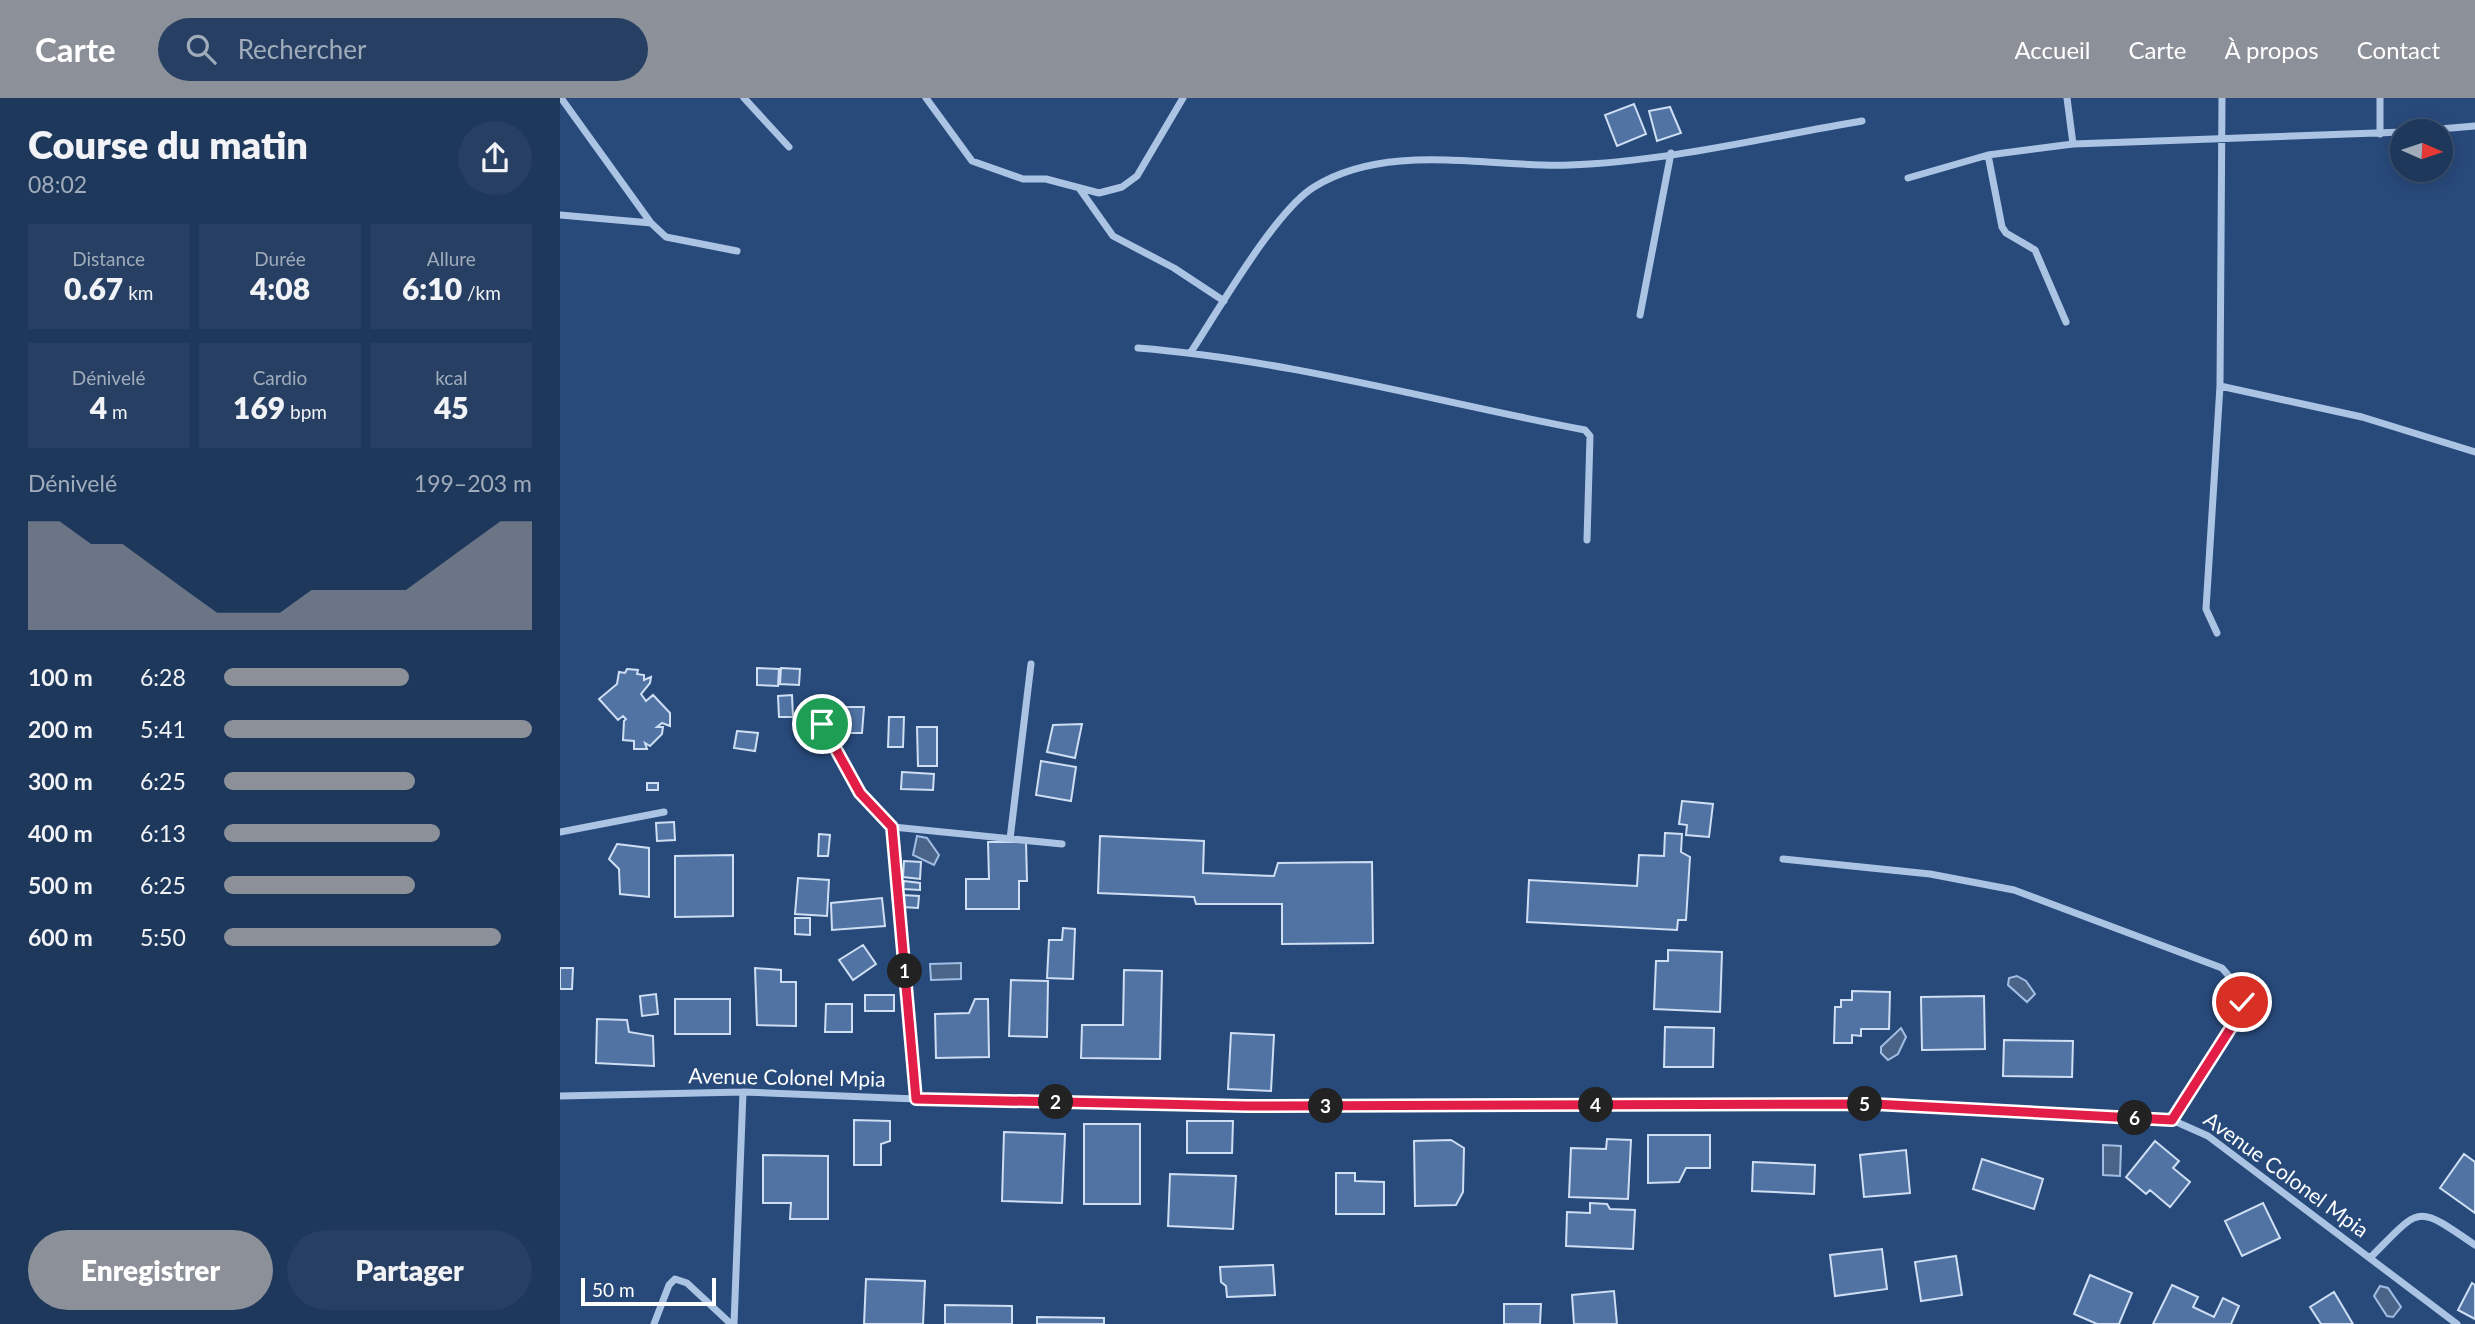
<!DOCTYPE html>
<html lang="fr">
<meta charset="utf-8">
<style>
:root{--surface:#1e385c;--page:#263f62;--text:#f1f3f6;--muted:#a1acbb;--line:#3c5272;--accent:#8c9099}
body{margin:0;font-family:Lato,sans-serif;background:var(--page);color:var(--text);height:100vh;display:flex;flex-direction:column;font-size:26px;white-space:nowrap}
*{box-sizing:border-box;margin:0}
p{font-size:23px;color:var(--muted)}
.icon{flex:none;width:38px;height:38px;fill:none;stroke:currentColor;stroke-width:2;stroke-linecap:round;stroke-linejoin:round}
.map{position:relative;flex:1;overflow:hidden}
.details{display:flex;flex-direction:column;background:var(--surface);width:560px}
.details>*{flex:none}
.needle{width:46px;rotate:93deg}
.tools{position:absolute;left:1830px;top:21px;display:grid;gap:14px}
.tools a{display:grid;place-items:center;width:63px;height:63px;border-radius:50%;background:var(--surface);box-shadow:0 4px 18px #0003,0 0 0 2px var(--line);font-size:35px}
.scale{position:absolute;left:21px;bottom:18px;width:135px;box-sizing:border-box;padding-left:7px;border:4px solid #fff;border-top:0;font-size:19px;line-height:24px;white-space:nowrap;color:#fff;-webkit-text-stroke:5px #284a7b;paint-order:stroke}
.pin{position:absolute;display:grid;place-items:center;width:60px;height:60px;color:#fff;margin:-30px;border:4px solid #fff;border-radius:50%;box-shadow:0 2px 7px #0007}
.km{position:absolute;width:35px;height:35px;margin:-18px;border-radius:50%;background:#222;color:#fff;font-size:19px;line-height:35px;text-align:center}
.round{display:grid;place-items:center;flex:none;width:74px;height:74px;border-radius:37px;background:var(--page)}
.head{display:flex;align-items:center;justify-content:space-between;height:119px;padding:0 28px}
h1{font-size:38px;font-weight:800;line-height:52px}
.stats{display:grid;grid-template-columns:repeat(3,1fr);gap:10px;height:119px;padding:7px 28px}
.stats div{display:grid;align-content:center;border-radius:0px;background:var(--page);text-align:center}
.stats b{font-size:30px;font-weight:800}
.stats small{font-size:19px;font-weight:400}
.stats p{font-size:19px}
.chart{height:196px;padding:14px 28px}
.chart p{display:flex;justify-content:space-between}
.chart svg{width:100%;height:126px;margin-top:7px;fill:var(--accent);opacity:.7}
.action{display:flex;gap:14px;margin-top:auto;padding:14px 28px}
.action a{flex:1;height:80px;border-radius:42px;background:var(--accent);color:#fff;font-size:28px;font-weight:800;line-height:80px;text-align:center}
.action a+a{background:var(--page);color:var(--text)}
ul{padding:0 28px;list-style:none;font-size:23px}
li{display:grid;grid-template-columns:112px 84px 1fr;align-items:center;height:52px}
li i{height:18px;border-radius:9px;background:var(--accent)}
header{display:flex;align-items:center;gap:42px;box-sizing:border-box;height:98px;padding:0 35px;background:var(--accent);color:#fff}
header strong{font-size:33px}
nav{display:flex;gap:38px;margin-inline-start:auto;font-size:24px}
.search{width:490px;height:63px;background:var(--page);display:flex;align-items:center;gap:18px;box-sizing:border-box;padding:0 24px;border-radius:38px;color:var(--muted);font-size:26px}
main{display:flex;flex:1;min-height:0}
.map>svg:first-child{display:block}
.water{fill:#4a6487;stroke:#a1bee4;stroke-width:2}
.building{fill:#5073a4;stroke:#cedef3;stroke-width:2}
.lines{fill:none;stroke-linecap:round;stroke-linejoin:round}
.minor{stroke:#acc4e4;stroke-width:7}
.route-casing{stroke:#fff;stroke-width:14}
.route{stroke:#e11d48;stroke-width:9}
.labels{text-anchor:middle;stroke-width:5;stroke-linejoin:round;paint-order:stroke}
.street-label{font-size:21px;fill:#fff;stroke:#284a7b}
</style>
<header>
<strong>Carte</strong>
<div class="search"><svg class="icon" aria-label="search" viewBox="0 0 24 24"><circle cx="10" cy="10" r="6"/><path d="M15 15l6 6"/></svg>Rechercher</div>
<nav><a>Accueil</a><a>Carte</a><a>À propos</a><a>Contact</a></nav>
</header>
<main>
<section class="details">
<div class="head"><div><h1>Course du matin</h1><p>08:02</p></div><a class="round"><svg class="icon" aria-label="share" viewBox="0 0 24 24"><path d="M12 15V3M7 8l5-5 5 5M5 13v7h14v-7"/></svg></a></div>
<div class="stats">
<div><p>Distance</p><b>0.67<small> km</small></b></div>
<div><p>Durée</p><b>4:08</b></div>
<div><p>Allure</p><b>6:10<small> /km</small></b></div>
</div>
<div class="stats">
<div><p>Dénivelé</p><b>4<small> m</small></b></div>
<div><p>Cardio</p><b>169<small> bpm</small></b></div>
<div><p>kcal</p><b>45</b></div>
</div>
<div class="chart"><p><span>Dénivelé</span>199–203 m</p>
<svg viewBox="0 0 160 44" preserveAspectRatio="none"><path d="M0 44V6L10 6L20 14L30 14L40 22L50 30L60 38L70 38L80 38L90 30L100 30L110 30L120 30L130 22L140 14L150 6L160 6V44z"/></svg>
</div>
<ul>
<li><b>100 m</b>6:28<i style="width:60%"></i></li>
<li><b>200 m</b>5:41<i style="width:100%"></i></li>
<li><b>300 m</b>6:25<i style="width:62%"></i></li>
<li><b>400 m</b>6:13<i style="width:70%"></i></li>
<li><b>500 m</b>6:25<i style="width:62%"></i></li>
<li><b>600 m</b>5:50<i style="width:90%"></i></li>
</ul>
<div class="action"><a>Enregistrer</a><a>Partager</a></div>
</section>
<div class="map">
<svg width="1915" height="1226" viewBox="0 0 1915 1226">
<rect width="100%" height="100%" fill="#284a7b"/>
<path class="water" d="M357 738 367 740 379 757 374 767 353 757Z
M401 865V881L371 882 370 866Z
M1457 878 1466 883 1475 896 1467 904 1448 887 1449 880Z
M1341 930 1346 939 1338 956 1328 962 1321 955V949Z
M1543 1047 1561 1048 1560 1078 1543 1077Z
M1820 1188 1828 1190 1841 1209 1833 1219 1827 1218 1814 1198Z"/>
<path class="building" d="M1074 6 1086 36 1057 48 1045 17Z
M1110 9 1121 35 1097 43 1089 13Z
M197 570 219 571 218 588 197 587Z
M221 570 240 571 239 587 220 586Z
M67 571 78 572 77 576 84 577V582L91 579 90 585 81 596 86 603 93 597 110 615V628L102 625 97 629H103L102 636 90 648 85 645 87 651H74V643L63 642 64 623 66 621 63 618 58 622 39 601 57 586 59 574 65 575Z
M232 597 233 619H219L218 598Z
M279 609H304L302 635H279Z
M329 619H344L343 649H328Z
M522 626 515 660 487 654 493 627Z
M357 629H377V668H358Z
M177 633 198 635 195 653 174 650Z
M481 663 516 669 511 703 476 697Z
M342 674 374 676 373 692 341 691Z
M87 685H98V692H87Z
M1122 703 1153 706 1149 739 1126 737 1127 727 1119 726Z
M114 724 115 742 97 743 96 725Z
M1105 735 1122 736 1121 754 1130 759 1126 822H1118L1117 832 967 824 969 782 1077 788 1079 757 1104 758Z
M259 736 270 737 268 758H258Z
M540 738 644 743 643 775 714 778 718 765 812 764 813 845 722 846V806H636L634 799 538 795Z
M428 744H466L467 783H459V811H406V781H429Z
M57 746 89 750V799L60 796 59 771 49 761Z
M173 757V818L115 819V758Z
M344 763 361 764 360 781 343 779Z
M238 780 269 782 267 818 235 816Z
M344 783 360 785V792L343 791Z
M343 797 359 798 358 810 342 809Z
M322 800 325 828 272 832 271 805Z
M235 820H250V837L235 836Z
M503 830 515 831 513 881 487 880 489 842H502Z
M303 847 316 866 293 882 279 862Z
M1108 852 1162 854 1160 914 1094 911 1096 863H1108Z
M0 870H13L12 891H0Z
M195 870 221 872V884H236V928L197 927Z
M564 872 602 873 600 961 521 960 522 927H563Z
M451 882 488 883 487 939 449 938Z
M1292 893 1330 894 1329 931H1301V938L1292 937V945H1274L1275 909H1281V902H1292Z
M96 896 98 916 82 918 80 898Z
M305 897H334V913H305Z
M1424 898 1425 951 1362 952 1361 899Z
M115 901H170V936H115Z
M415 901H428L429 959 376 960 375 916 409 915Z
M266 906H292V934H265Z
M37 921 67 922 69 934 93 938 94 968 36 965Z
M1105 929 1154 930 1153 969H1104Z
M671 935 714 937 711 993 668 991Z
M1444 942 1513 943 1512 979 1443 978Z
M294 1022 330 1023V1043L321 1046V1067H294Z
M627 1023H673L672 1055H627Z
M524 1026H580V1106H524Z
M444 1034 505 1036 502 1105 442 1103Z
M1088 1037H1150V1070H1126L1119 1084 1088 1085Z
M1047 1041 1071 1042 1068 1101 1009 1099 1011 1050 1046 1051Z
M891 1042 904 1050 903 1094 896 1107 855 1108 854 1043Z
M1595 1043 1619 1063 1613 1070 1630 1084 1610 1109 1590 1092 1586 1096 1566 1079Z
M1346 1052 1350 1095 1304 1099 1300 1057Z
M1904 1056 1915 1064V1115L1880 1090Z
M203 1057 268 1058V1121H230L231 1105H203Z
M1422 1061 1483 1081 1474 1111 1413 1091Z
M1193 1064 1255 1067 1254 1096 1192 1093Z
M776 1075H795V1083L824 1084V1116H776Z
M610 1076 676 1078 673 1131 608 1128Z
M1030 1105 1047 1106 1050 1111 1075 1112 1073 1151 1006 1148 1007 1114 1030 1115Z
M1703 1105 1720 1140 1682 1158 1665 1123Z
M1322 1151 1327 1191 1275 1198 1270 1157Z
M1396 1158 1402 1197 1361 1203 1355 1164Z
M713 1167 715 1197 667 1199 666 1188 661 1184 660 1169Z
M1530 1177 1572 1195 1559 1226H1537L1514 1216Z
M306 1181 365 1183 363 1226H304Z
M1912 1185 1915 1187V1221L1898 1212Z
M1612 1187 1638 1199 1633 1209 1654 1219 1663 1200 1679 1208 1671 1226H1593Z
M1054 1193 1057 1226H1014L1012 1197Z
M1774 1194 1793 1226H1761L1750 1209Z
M944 1206H981L980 1226H944Z
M385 1207 452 1208V1226H385Z
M477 1219 544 1220V1226H477Z"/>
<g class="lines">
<path class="minor" d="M1 0 91 125
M184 0 229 49
M366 0 412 63 463 81H486L539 95 562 89 577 78 623 0
M1507 0 1513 46
M1820 0V36
M1856 33 1915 28
M1428 57 1442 129 1446 135 1475 152 1506 224
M1348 80 1428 57 1513 46 1843 34
M519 90 553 138 614 170 664 203
M0 117 91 125 106 139 177 153
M1080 217 1111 55
M578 250C729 262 877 304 1025 332L1030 338 1027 442
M631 254C658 213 715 113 754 89 828 43 927 70 1009 67 1105 64 1207 39 1302 23
M1660 288 1802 319 1915 354
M1657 535 1646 511 1660 288 1662 0
M262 626 301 695 333 729 502 746
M333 729 356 1001
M0 734 104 714
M450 741 471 566
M1223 761 1370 776 1454 792 1662 870 1679 890V917L1612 1022
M0 998 183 994 356 1001 687 1008 1314 1006 1612 1022 1648 1038 1897 1226
M1810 1160C1861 1109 1854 1105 1915 1147
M94 1226 109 1187 115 1181 127 1185 171 1226
M174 1226 183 994"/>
</g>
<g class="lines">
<g class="route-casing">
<path id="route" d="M262 626 300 695 332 729 356 1001 687 1008 1314 1006 1612 1022 1679 917 1682 904"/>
</g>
<use href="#route" class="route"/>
</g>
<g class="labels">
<g class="street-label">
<text transform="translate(227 980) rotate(1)" y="7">Avenue Colonel Mpia</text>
<text transform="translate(1726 1077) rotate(36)" y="7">Avenue Colonel Mpia</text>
</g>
</g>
</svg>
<div class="tools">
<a><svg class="needle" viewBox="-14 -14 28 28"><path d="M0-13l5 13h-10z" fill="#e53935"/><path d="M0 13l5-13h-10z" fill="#a1acbb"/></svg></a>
</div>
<div class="scale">50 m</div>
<div class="pin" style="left:262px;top:626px;background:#1e9e55"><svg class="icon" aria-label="arrive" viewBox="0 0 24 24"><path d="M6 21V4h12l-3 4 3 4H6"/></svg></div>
<div class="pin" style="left:1682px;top:904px;background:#d93025"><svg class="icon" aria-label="check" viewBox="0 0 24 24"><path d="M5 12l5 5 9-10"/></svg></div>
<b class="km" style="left:345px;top:873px">1</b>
<b class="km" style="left:496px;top:1004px">2</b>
<b class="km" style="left:766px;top:1008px">3</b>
<b class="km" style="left:1036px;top:1007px">4</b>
<b class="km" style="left:1305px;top:1006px">5</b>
<b class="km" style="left:1575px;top:1020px">6</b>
</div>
</main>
